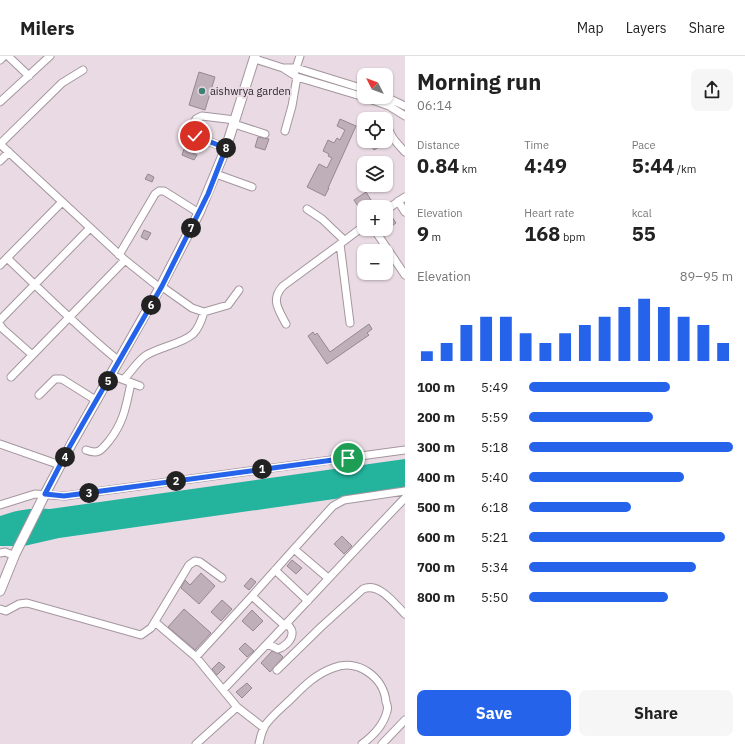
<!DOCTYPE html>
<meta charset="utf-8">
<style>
:root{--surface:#fff;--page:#f6f6f6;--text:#222;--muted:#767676;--line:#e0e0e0;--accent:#2563eb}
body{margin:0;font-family:"IBM Plex Sans",sans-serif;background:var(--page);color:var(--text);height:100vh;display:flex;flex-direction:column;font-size:15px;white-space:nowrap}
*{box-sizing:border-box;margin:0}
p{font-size:13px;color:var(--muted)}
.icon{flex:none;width:22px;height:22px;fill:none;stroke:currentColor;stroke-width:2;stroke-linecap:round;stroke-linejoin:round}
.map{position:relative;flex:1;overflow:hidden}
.sheet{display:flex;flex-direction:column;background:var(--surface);width:340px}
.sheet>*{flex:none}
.needle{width:26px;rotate:312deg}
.controls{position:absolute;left:357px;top:12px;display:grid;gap:8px}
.controls a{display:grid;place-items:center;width:36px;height:36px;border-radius:8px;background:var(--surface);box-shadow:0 1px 3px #0004;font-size:20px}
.pin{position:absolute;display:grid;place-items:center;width:34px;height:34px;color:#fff;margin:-17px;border:2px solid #fff;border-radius:50%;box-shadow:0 1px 4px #0007}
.km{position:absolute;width:20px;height:20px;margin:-10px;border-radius:50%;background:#222;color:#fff;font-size:11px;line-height:20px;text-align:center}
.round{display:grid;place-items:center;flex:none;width:42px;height:42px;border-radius:8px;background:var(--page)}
.summary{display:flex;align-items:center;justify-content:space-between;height:68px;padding:0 12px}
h1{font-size:22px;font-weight:800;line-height:30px}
.stats{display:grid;grid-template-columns:repeat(3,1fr);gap:6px;height:68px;padding:4px 12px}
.stats div{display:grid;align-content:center}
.stats b{font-size:20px;font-weight:800}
.stats small{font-size:11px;font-weight:400}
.stats p{font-size:11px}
.chart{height:112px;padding:8px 12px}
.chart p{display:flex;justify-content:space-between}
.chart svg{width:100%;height:72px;margin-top:4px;stroke:var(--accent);stroke-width:6}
.cta{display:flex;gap:8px;margin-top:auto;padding:8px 12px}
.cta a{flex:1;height:46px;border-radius:8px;background:var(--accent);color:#fff;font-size:16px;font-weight:800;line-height:46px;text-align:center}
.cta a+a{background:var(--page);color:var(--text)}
ul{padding:0 12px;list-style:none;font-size:13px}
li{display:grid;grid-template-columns:64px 48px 1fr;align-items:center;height:30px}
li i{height:10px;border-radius:5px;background:var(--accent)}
header{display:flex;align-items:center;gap:24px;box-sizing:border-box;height:56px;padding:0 20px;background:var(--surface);border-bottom:1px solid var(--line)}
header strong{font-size:19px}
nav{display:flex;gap:22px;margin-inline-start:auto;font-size:14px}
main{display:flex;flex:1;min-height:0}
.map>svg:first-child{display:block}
.water{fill:#24b39d}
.building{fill:#beafb8;stroke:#968890}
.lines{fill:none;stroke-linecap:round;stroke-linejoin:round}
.minor-casing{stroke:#a4969e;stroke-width:9}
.major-casing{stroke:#a4969e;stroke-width:11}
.minor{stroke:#fff;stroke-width:7}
.major{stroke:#fff;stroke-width:9}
.route-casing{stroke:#fff;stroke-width:8}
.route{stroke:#2563eb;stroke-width:5}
.poi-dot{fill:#3e8174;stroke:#e9dae3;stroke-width:1.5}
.labels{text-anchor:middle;stroke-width:4;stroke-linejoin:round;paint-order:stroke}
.poi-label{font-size:11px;fill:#2b2629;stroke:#e9dae3;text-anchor:start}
</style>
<header>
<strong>Milers</strong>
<nav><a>Map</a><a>Layers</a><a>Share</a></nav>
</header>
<main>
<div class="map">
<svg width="405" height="688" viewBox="0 0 405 688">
<rect width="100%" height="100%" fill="#e9dae3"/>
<path class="water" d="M405 403V433L59 482 24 490H0V460C16 454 33 451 50 453Z"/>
<path class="building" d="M199 16 215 21 205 54 189 49Z
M340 63 356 70 328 132H329L325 140 307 131 319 108 327 112 332 102 328 100 329 98 323 95 328 84 334 87 337 82 340 84 345 74 337 70Z
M258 81 269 83 265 94 255 91Z
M374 85H388L374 94 370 88Z
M184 93 197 99 194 104 182 99Z
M148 118 154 121 152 126 145 123Z
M366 136 371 144 359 152 354 144Z
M390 158 396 167 386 174V161Z
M144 174 151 177 147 184 141 181Z
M369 268 372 273 367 277 369 279 327 308 308 280 313 276 315 279 317 277 330 296Z
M342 480 352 490 344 498 334 488Z
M292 504 302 512 296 518 287 510Z
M201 517 215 530 199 548 181 532 185 524 190 529Z
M251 522 256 526 249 534 244 530Z
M222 544 232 553 221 565 211 556Z
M184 553 211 577 195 594 168 571Z
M252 554 263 565 253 575 242 565Z
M245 587 254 595 247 601 239 593Z
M272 595 280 598 283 601 270 616 261 607Z
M219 606 225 611 217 619 212 613Z
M247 627 252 632 242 642 236 636Z"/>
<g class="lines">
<g class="minor-casing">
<path id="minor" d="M8 0 29 20
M255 3 283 12 297 21 364 41
M0 4 4 0
M283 12H296L364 33
M295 15 300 0
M364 41 389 50 405 60
M386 41 405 50
M0 46 50 0
M387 67C389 80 397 87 405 96
M234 68 265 78
M285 75 292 50 297 21
M0 88 125 204 160 232
M0 88 62 27 83 14
M226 92 195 80 192 77 191 73 196 63 202 60 235 64
M0 105 9 96
M216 118 252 131
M398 145 405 156
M307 153 322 163 344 184
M386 154 405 141
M374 173 405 219
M119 199 155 138 159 135H164L199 157
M7 202C44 237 79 273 119 305
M0 209 62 146
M161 230 192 252 204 256 228 249 239 234
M0 264 90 172
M350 267 340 188 364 170
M286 268C279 254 270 244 283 230L340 188
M0 269 3 273 29 296
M111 319 140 330
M11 321 125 204
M124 323C131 316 137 306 145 300 159 291 182 288 193 278 199 272 202 263 204 256
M39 339 55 323H62L97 345
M0 388 60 409
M86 394C99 399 101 394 109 385 124 366 126 350 131 327
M0 449 35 438 65 440 405 394
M294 493 328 522
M0 497 5 496 15 500
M275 514 308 545
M252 540 285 570
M0 553 6 555 19 548 27 547 141 579 151 572 189 509 195 505 200 506 222 522
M155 566 196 601 223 634C285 570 344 505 405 442
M268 588 278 593C284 591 293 584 292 576 292 573 289 570 287 568
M196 601 252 540 294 493 333 450 344 444 405 435
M277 614 321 571 363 533C379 526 394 547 405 558
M223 634 237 651 264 672
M196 688 237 651
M259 688C260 682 262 676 264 671 271 660 283 651 292 642 304 630 316 618 333 612 357 602 384 621 386 646 387 648 388 652 387 655 384 668 373 680 362 688
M382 688 405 664"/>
</g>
<g class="major-casing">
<path id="major" d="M0 535 15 498 45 438 72 387 161 230 199 157 226 92 255 0"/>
</g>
<use href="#minor" class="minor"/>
<use href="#major" class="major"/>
</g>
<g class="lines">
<g class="route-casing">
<path id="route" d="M195 80 226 92 208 138 162 230 70 390 45 438 64 440 348 402"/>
</g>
<use href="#route" class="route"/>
</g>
<circle class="poi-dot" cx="202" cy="35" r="4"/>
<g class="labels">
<g class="poi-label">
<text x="210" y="39">aishwrya garden</text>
</g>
</g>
</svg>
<div class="controls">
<a><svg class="needle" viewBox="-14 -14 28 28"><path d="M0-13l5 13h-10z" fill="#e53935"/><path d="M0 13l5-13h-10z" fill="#767676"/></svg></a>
<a><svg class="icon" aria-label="locate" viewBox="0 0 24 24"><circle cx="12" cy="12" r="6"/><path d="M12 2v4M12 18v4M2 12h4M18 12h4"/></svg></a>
<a><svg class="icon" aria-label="layers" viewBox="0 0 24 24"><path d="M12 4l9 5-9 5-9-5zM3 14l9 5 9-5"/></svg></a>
<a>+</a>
<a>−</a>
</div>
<div class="pin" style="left:348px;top:402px;background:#1e9e55"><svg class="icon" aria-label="arrive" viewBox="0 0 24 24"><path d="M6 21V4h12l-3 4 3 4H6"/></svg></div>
<div class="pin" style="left:195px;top:80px;background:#d93025"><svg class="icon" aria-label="check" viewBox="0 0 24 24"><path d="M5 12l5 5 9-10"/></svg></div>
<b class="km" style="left:262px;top:413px">1</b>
<b class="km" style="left:176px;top:425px">2</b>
<b class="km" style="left:89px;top:437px">3</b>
<b class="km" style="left:65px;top:401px">4</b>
<b class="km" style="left:108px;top:325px">5</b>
<b class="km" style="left:151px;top:249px">6</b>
<b class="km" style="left:191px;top:172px">7</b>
<b class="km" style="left:226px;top:92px">8</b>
</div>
<section class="sheet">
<div class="summary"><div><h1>Morning run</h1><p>06:14</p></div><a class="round"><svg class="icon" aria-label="share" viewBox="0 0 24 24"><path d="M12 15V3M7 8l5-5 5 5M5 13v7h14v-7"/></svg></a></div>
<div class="stats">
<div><p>Distance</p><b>0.84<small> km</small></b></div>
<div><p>Time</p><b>4:49</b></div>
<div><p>Pace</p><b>5:44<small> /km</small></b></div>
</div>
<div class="stats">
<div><p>Elevation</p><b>9<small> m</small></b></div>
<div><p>Heart rate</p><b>168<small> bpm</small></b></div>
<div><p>kcal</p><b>55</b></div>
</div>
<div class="chart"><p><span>Elevation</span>89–95 m</p>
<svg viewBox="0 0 160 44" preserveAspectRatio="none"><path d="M5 44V38M15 44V33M25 44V22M35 44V17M45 44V17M55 44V27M65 44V33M75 44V27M85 44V22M95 44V17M105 44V11M115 44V6M125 44V11M135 44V17M145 44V22M155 44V33"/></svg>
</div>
<ul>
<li><b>100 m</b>5:49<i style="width:69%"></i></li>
<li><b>200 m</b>5:59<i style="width:61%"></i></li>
<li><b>300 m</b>5:18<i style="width:100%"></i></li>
<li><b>400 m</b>5:40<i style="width:76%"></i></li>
<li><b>500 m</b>6:18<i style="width:50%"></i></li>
<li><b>600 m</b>5:21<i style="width:96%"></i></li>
<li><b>700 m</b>5:34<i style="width:82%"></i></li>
<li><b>800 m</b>5:50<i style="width:68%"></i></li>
</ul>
<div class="cta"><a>Save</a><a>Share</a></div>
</section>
</main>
